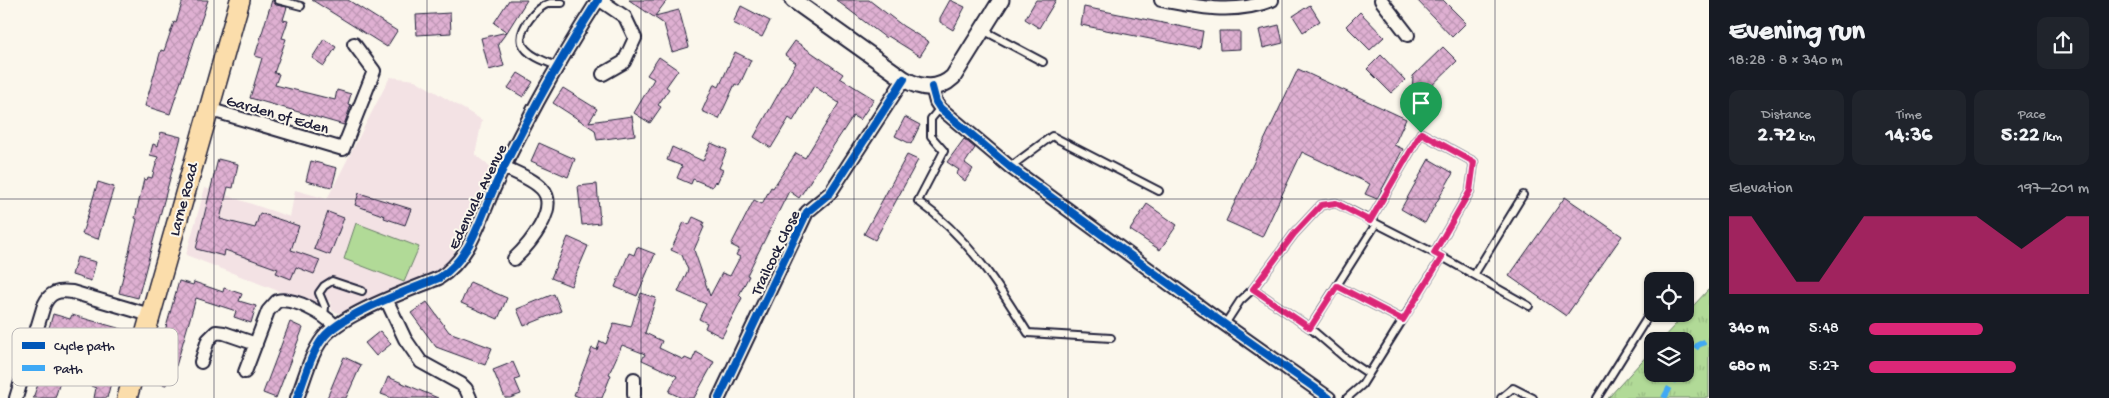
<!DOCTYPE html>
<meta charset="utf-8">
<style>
:root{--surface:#171b24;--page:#20242c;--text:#f1f3f6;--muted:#9ea1a6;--accent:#db2777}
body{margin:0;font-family:"Gochi Hand",sans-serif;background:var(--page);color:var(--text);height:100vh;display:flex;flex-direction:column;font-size:19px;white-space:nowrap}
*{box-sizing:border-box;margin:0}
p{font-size:16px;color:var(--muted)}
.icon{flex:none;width:28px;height:28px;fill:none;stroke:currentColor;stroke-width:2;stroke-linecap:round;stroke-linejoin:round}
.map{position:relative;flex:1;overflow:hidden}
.side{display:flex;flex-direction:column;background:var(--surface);width:400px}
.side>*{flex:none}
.fabs{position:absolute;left:1644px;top:272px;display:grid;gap:10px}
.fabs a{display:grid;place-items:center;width:50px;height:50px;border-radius:10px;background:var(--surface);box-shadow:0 1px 4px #0004;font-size:25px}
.pin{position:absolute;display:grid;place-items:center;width:42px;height:42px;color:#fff;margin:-51px -21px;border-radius:50% 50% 50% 0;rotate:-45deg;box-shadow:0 0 5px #0007}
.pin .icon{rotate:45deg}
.round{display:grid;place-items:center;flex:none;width:52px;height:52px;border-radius:10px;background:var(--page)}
.summary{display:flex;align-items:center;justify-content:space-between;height:85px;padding:0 20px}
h1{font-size:28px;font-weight:800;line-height:38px}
.stats{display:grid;grid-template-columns:repeat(3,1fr);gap:8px;height:85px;padding:5px 20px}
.stats div{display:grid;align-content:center;border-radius:10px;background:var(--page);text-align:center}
.stats b{font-size:21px;font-weight:800}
.stats small{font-size:14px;font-weight:400}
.stats p{font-size:14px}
.chart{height:140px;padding:10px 20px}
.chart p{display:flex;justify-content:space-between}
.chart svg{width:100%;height:90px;margin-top:5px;fill:var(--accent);opacity:.7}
ul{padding:0 20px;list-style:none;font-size:16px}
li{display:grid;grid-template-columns:80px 60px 1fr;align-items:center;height:38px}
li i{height:12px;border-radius:6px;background:var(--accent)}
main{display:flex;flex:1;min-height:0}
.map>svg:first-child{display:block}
.built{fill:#f3e2e4}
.grass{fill:url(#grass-tufts);stroke:#6a7e69}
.pitch{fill:#b1da97;stroke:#6a7e69}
.building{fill:url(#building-cross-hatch);stroke:#22223b}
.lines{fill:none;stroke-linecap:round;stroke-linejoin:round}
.service-casing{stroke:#22223b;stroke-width:10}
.minor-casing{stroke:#22223b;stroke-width:16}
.tertiary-casing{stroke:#22223b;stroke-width:19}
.primary-casing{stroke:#22223b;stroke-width:22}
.service{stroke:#fbf7ec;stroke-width:6}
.minor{stroke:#fbf7ec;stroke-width:12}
.tertiary{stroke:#fbf7ec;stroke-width:15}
.primary{stroke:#fbddab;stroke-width:19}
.quiet{stroke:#3fa9f5;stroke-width:6;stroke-dasharray:12 6;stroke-linecap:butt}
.cycleway-casing{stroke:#fbf7ec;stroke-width:11}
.cycleway{stroke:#0057b8;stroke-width:8}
.route-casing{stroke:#fff;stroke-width:10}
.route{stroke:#db2777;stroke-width:6}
.grid{fill:none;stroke:#22223b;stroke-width:1;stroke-opacity:0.55}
.labels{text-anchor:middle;stroke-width:4;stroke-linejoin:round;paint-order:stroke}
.street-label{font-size:16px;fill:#22223b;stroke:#fbf7ec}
.key{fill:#fbf7ec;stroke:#bab7b7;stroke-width:1}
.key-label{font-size:14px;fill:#22223b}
</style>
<main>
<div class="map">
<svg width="1709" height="398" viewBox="0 0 1709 398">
<defs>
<pattern id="grass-tufts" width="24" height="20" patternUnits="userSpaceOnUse" patternTransform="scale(1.25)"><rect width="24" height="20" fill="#b1da97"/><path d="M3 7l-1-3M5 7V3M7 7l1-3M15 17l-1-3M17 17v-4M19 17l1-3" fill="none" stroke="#98bb83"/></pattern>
<pattern id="building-cross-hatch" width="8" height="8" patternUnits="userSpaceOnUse" patternTransform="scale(1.25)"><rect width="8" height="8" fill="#dfb0d2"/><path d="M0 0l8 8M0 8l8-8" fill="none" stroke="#bf97b5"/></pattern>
</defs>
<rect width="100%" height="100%" fill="#fbf7ec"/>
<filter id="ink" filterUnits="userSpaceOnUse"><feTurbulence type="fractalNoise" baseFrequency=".02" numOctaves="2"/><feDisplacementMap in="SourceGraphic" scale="10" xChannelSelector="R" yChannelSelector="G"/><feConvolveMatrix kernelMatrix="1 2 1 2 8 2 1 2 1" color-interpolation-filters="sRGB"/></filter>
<g filter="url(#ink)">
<path class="built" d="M390 77 415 80 482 120 475 155 491 167 453 255 442 269 342 314 332 311 330 301 317 306 186 255 205 188 290 217 295 190 327 199Z"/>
<path class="grass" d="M1709 289V398H1608L1652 350V374H1685V341H1660Z"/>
<path class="pitch" d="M356 223 419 247 404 282 344 259Z"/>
<path class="building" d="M183 0H208L170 114 145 106 161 50 164 51 174 22 176 23Z
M272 0 276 5 287 7 283 20 288 21 282 38 286 39 274 73 279 74 275 85 335 100 337 90 351 94 348 104 351 105 344 125 250 98 262 58 255 56Z
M312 0H348L397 31 387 47Z
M509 0H527L507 32 494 23Z
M629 0H667L655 16 679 10 689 47 672 52 664 24Z
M836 0H869L903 26 929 42 920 56 888 36 886 38Z
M950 0 965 7 953 30 940 22V18Z
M1036 0H1056L1039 28 1025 19Z
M1417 0H1443L1466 23 1452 37Z
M1310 5 1320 21 1303 32 1293 16Z
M741 6 770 21 762 37 733 23Z
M1084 7 1203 31 1200 49 1081 25Z
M1360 12 1384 37 1370 50 1346 26Z
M450 13 451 33 417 35 416 15Z
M1279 25 1283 43 1263 48 1259 30Z
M1219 31H1240V49L1220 50Z
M507 32 498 44 504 66 489 70 481 38Z
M324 39 336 47 324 66 312 58Z
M795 41 843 74 840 78 874 99 860 120 853 116 799 198 789 191 747 275 749 276 739 295 742 298 722 337 705 328 707 323 699 319 706 304 678 292 688 270 682 255 671 250 684 222 689 225 693 217 704 222 702 226 704 227 694 250 710 296 722 273 730 276 740 257 736 255 739 249 731 245 754 200 762 204 771 187 773 188 796 153 805 158 839 103 814 86 793 121 789 118 771 148 754 137 796 63 785 55Z
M1443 47 1457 61 1424 93 1423 112H1411L1413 76Z
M735 52 751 60 739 86 735 84 719 119 702 111 714 84 719 87Z
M1381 55 1405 80 1391 93 1367 69Z
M659 57 678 70 666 87 669 89 658 105 661 107 650 123 634 113 654 79 647 75Z
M1298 69 1406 119 1394 145 1403 149 1377 199 1365 194 1370 184 1302 152 1262 237 1226 221Z
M518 73 533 82 523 97 508 88Z
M563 88 597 109 589 122 632 116 635 135 597 140 595 130 553 103Z
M905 117 920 125 911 144 895 136Z
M161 132 181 137 138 298 119 293 137 219 135 218 144 179 147 180 148 177 152 178 158 157 150 155 153 144 158 146Z
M964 139 975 148 965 163 973 169 965 181 956 174 959 170 947 162Z
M539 143 575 159 568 177 531 161Z
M711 143 727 150 719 168 723 170 717 183 715 181 712 187 693 179 691 184 677 178 682 166 667 160 672 147 703 161Z
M907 155 918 160 875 240 864 234Z
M218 159 238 164 233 188 228 187 220 219 255 228 260 213 299 226 291 250 320 260 314 274 296 267 291 279 276 273 278 269 225 250 224 256 196 249Z
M1429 159 1453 173 1425 223 1401 209Z
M311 161 337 168 332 187 306 181Z
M98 182 114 187 98 239 82 234Z
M597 184 600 223 582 225 578 186Z
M359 193 411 209 405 225 384 218 385 216 355 205Z
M1565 197 1622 236 1566 316 1509 276Z
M1147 204 1177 225 1160 250 1130 230Z
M328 212 344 218 330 255 314 249Z
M568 237 588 246 571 286 551 278Z
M637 247 655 254 637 296 615 287 629 253 634 255Z
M77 257 96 262 91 281 72 275Z
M179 281 193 285 194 282 223 292 224 288 242 294 239 301 256 306 251 323 234 317 236 311 196 298 176 366 172 365 166 385 151 381Z
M470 282 507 298 498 319 461 303Z
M641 293 656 298 645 333 662 341 659 348 684 360 685 358 692 361 696 352 714 362 694 398H682L669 392 677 376 642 360 645 354 622 345 609 374 611 375 602 398H582L574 395 592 348 597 350 600 341 606 344 614 323 631 327Z
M554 294 561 311 524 326 517 309Z
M427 302 449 332 492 348 485 365 436 347 411 313Z
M53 314 70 319 72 315 125 330 107 398H94L96 388 91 386 105 339 68 329 66 333 64 332 60 345 52 344 47 335Z
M290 322 303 328 276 398 263 393Z
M380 331 391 344 376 356 365 343Z
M344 357 361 365 346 398H327Z
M513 362 520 378 515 380 521 394 510 398H505L493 370Z
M41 376 60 382 55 398H33Z
M388 377 438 398H392L381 394Z"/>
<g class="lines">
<g class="service-casing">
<path id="service" d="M278 0 301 6
M983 30 1043 62
M557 66C546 62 526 55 522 43 518 28 537 7 550 3 553 3 558 3 562 3
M940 108 931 119V136L944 151 918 201C967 236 997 283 1028 333L1111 338
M1010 167 1052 136 1159 191
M1370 221 1421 133 1474 162 1470 191 1434 253
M1442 257 1529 306
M1474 275 1523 195
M1337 286 1403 320
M1253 289 1310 328 1345 358 1369 374
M324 315 325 307 319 293 324 286 332 281 362 291
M1225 324 1240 301 1253 289 1294 234 1321 205 1336 203 1442 257 1362 385 1347 398
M1310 328 1376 224
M1501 398 1513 388 1533 398
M1597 398 1652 310"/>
</g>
<g class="minor-casing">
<path id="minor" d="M600 0 625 17 635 38 624 62 603 74
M1161 0C1199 7 1234 15 1272 0
M1381 0 1408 35
M932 87 936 102 940 108 1010 167 1210 314 1329 398
M208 109 343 149 374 71 354 44
M504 167C516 173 533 179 542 189 560 208 529 245 514 259
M387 301 405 339 421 362 461 384 466 389 470 398
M201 362 208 340 216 332 224 333 256 344
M245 372 268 311 277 301C294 297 324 314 335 326
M634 395V379
M16 398 44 305C50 292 58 290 72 292L150 315
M297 398C305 378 310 355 323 338 341 314 410 290 439 278 471 258 480 218 495 186 508 157 523 129 538 101 557 66 577 33 598 0
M719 398 807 212 830 193 904 79"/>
</g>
<g class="tertiary-casing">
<path id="tertiary" d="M793 0 904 79C921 89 938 91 953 77L1001 0"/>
</g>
<g class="primary-casing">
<path id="primary" d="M127 398 240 0"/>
</g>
<use href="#service" class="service"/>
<use href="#minor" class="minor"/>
<use href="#tertiary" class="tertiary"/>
<use href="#primary" class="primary"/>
<path class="quiet" d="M1685 363 1698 345 1709 340
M1664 398 1677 374"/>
<g class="cycleway-casing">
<path id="cycleway" d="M932 87 936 102 940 108 1010 167 1210 314 1329 398
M297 398C305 378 310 355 323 338 341 314 410 290 439 278 471 258 480 218 495 186 508 157 523 129 538 101 557 66 577 33 598 0
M719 398 807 212 830 193 904 79"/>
</g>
<use href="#cycleway" class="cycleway"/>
</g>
</g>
<g class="lines" filter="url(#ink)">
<g class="route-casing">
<path id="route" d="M1421 133 1474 162 1470 191 1434 253 1442 257 1403 320 1337 286 1310 328 1253 289 1294 234 1321 205 1336 203 1370 221Z"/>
</g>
<use href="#route" class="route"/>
</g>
<path class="grid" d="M214 0V398M427 0V398M641 0V398M854 0V398M1068 0V398M1282 0V398M1495 0V398M0 199H1709"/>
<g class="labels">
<g class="street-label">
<text transform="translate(278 113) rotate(16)" y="6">Garden of Eden</text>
<text transform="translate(476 196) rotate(-64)" y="6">Edenvale Avenue</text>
<text transform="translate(182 199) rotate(-75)" y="6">Larne Road</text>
<text transform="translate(774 252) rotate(-64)" y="6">Trailcock Close</text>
</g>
</g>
<rect x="12" y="328" width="166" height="58" rx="8" class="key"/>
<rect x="22" y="342" width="23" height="7" fill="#0057b8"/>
<rect x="22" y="365" width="23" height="6" fill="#3fa9f5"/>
<g class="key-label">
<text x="54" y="350">Cycle path</text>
<text x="54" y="373">Path</text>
</g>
</svg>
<div class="fabs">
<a><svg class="icon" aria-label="locate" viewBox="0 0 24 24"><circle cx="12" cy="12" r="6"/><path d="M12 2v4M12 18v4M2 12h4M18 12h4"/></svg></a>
<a><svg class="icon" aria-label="layers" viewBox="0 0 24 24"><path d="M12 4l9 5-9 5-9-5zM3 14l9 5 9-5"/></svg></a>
</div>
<div class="pin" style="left:1421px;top:133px;background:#1e9e55"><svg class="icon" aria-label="arrive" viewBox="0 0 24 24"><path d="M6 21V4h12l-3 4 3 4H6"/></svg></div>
</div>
<section class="side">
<div class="summary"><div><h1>Evening run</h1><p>18:28 · 8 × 340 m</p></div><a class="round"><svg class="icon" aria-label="share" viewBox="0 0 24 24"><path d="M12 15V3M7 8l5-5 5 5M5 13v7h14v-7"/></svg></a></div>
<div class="stats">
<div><p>Distance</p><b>2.72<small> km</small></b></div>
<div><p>Time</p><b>14:36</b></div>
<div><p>Pace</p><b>5:22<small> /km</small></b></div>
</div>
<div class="chart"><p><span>Elevation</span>197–201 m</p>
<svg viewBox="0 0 160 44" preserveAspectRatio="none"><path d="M0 44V6L10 6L20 22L30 38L40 38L50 22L60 6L70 6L80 6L90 6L100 6L110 6L120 14L130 22L140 14L150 6L160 6V44z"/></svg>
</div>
<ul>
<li><b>340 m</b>5:48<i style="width:52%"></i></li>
<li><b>680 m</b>5:27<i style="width:67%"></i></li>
</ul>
</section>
</main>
